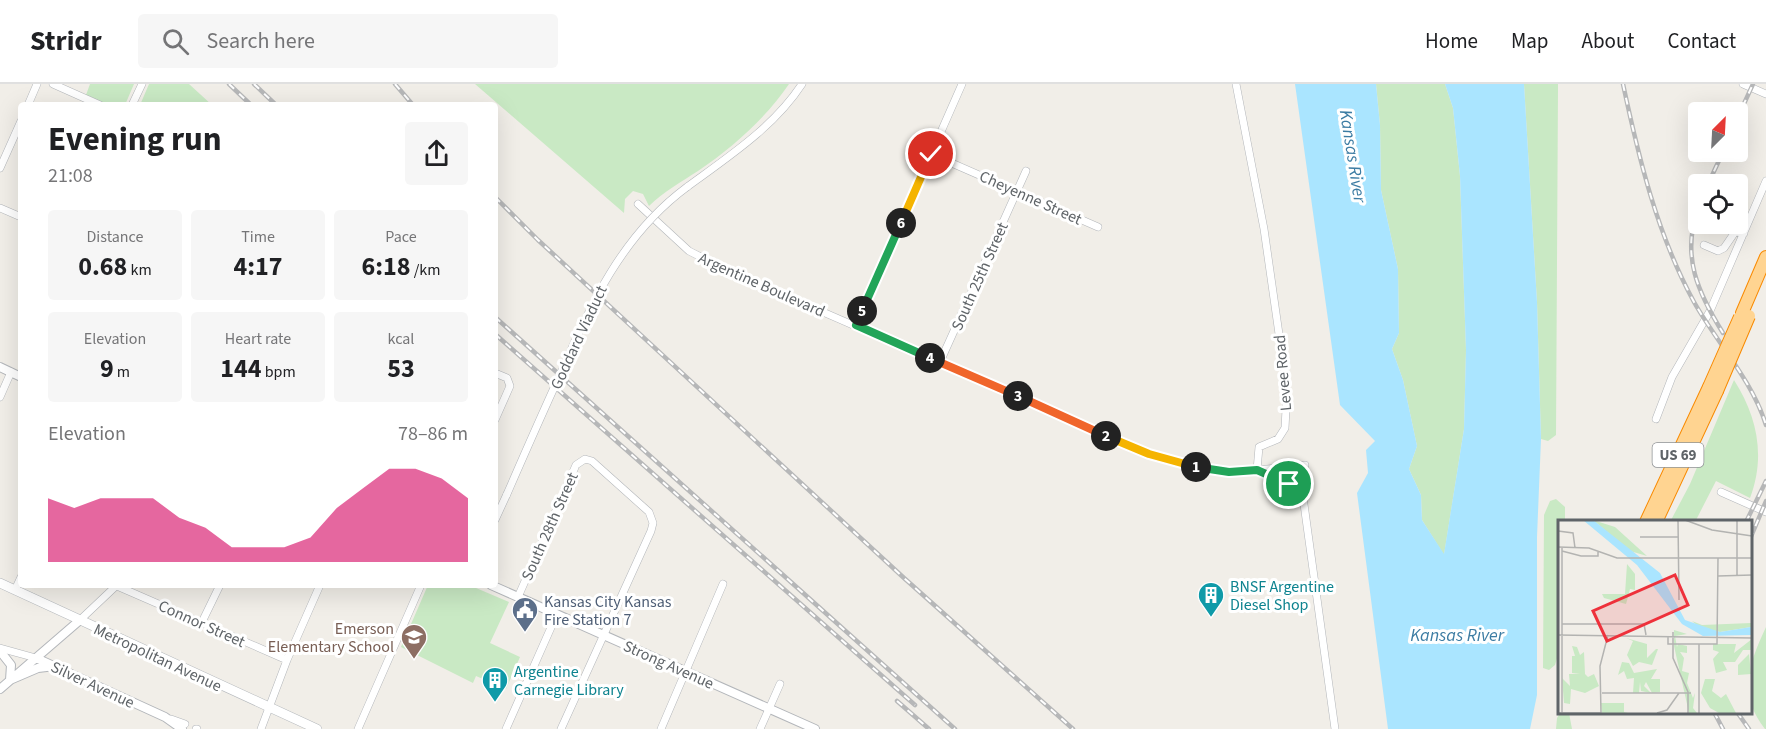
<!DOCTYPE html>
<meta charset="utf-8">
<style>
:root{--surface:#fff;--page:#f6f6f6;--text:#202124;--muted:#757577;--line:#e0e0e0;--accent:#db2777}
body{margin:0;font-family:"Source Sans 3",sans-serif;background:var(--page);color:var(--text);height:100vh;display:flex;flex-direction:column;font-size:22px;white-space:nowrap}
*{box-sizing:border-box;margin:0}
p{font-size:20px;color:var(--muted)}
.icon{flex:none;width:33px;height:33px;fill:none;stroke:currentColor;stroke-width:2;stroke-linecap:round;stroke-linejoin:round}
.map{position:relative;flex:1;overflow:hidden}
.details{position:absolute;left:18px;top:18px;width:480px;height:486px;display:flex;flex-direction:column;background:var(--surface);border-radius:6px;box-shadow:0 6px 24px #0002}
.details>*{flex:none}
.needle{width:39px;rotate:24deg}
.buttons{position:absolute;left:1688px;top:18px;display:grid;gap:12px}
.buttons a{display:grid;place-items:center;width:60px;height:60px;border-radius:6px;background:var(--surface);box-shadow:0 6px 24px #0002;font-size:30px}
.pin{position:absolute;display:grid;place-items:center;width:51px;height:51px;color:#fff;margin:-26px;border:3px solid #fff;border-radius:50%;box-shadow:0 2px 6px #0007}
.km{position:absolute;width:30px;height:30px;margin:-15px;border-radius:50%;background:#222;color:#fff;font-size:16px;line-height:30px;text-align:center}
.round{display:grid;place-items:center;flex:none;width:63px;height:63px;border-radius:6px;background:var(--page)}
.headline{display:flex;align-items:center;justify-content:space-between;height:102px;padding:0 30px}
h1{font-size:33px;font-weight:700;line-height:45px}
.metrics{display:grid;grid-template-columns:repeat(3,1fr);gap:9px;height:102px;padding:6px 30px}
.metrics div{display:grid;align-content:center;border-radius:6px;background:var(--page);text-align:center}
.metrics b{font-size:26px;font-weight:700}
.metrics small{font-size:16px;font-weight:400}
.metrics p{font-size:16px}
.chart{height:168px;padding:12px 30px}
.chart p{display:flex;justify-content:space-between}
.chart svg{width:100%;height:108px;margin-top:6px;fill:var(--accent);opacity:.7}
header{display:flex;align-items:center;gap:36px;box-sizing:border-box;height:84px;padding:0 30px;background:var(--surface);border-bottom:2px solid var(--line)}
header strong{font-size:28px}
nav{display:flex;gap:33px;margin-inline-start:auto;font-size:21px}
.search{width:420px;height:54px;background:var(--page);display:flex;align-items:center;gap:15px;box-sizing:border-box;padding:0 21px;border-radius:6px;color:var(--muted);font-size:22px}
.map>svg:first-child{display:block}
.green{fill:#c9e9c4}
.water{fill:#aae5ff}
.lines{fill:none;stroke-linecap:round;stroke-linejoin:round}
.minor-casing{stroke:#b3b6ba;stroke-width:8}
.tertiary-casing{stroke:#b3b6ba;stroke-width:10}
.secondary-casing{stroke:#b4b8bc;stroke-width:10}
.motorway-casing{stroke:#f98a00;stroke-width:14}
.minor{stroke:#fff;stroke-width:7}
.tertiary{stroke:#fff;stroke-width:8}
.secondary{stroke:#fff;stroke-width:9}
.motorway{stroke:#ffd491;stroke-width:12}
.rail-casing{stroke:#b6b7b8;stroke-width:4.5}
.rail{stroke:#fff;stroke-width:2;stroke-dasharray:7;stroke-linecap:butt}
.minor-bridge-casing{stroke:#b3b6ba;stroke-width:8;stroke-linecap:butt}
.motorway-bridge-casing{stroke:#f98a00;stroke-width:14;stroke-linecap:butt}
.minor-bridge{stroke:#fff;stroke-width:7}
.motorway-bridge{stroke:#ffd491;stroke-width:12}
.split-1-casing{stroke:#fff;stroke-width:12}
.split-2-casing{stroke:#fff;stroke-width:12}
.split-3-casing{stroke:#fff;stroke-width:12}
.split-4-casing{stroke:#fff;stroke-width:12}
.split-5-casing{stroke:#fff;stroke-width:12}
.split-6-casing{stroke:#fff;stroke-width:12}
.split-7-casing{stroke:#fff;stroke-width:12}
.split-1{stroke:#22a559;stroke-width:8}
.split-2{stroke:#f5b400;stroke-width:8}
.split-3{stroke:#f0652b;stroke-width:8}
.split-4{stroke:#f0652b;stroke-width:8}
.split-5{stroke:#22a559;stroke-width:8}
.split-6{stroke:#22a559;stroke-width:8}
.split-7{stroke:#f5b400;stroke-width:8}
.labels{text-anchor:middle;stroke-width:6;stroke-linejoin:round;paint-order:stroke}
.shield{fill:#fff;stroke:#8f9295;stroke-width:1.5}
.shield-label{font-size:15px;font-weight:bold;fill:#5f6468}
.street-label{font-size:16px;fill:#5f6468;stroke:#fff}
.culture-label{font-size:16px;fill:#0d838f;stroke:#fff;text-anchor:start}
.service-label{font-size:16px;fill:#4e5e75;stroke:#fff;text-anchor:start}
.education-label{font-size:16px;fill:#785e54;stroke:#fff;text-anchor:end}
.water-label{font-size:18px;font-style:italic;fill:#3c7ca3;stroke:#fff}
.inset-road{fill:none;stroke:#b3b3b1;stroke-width:1.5}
.view{fill:#ee313b;fill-opacity:0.15;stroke:#ee313b;stroke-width:3}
.inset-edge{fill:none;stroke:#5f6468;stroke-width:3}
</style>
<header>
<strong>Stridr</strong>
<div class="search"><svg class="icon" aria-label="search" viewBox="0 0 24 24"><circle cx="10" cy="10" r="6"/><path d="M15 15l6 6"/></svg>Search here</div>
<nav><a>Home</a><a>Map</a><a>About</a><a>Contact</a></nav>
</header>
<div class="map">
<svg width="1766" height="645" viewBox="0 0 1766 645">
<rect width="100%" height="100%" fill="#f1eee8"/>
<path class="green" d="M90 0H134L125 21H108L86 11Z
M149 0H189L212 21H140Z
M475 0H789C765 35 733 63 698 87 681 98 663 108 649 122L643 110 633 107 625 115 624 129Z
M1376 0H1445L1453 24 1460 92 1466 266 1464 345 1444 471 1422 436 1421 411 1409 385 1417 362 1403 296 1392 265 1399 249 1398 185 1381 106 1380 41Z
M1524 0H1558V6L1556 351 1548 357 1541 355 1537 218Z
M1734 296C1757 332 1766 372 1750 414L1716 397 1695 438H1670L1690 400Z
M1556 415 1565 423V438H1559V568L1555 581 1549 586 1543 584 1544 431 1550 417Z
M428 501H469L509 518 490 559 520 573 506 605 476 592 473 599 401 563Z
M1766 543V645H1765C1737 609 1749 580 1766 543Z
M1561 628 1569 629 1572 645H1556L1557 634Z"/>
<path class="water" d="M1295 0H1376L1380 41 1381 106 1398 185 1399 249 1392 265 1403 296 1417 362 1409 385 1421 411 1422 436 1444 470 1464 345 1466 266 1460 92 1453 24 1445 0H1524L1537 218 1541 355 1537 453V611L1530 645H1388L1357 409 1368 389 1366 366 1375 357 1340 321Z"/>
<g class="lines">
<g class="minor-casing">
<path id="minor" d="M53 0 100 21
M1236 0 1264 145 1287 306 1285 344 1278 355 1259 363 1257 386 1289 401 1303 413 1335 645
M1743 0 1766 10
M28 21 37 0
M132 21 142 0
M931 70 1098 143
M0 84 21 37
M687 103C728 73 774 43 802 0
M638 120 689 167 731 188 1149 370 1212 387 1257 386 1305 381
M0 124 21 133
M1704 161 1718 167 1724 164 1735 148 1744 149
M856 241 962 0
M940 278 1026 87
M495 289 507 294 510 302 495 336
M0 313 11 288
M1656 335 1672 293 1710 227 1766 97
M1721 408 1766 428
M495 436 507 410
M117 502 287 576
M15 506 21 493
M518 513 576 381 585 375 592 377 649 428 653 439 651 447 561 645
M80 536 117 501
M202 538 220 501
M0 564 36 574
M171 635 185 640
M196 645H197
M261 645 287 576 320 501
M358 645 421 501
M506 645 557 530
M661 645 723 500
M760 645 780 600"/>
</g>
<g class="tertiary-casing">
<path id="tertiary" d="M0 283 21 293
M491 501 815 645
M0 567 11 581 10 596 38 584 55 582
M36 574 165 633 182 645
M0 605 80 536"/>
</g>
<g class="secondary-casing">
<path id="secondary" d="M0 499 317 645"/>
</g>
<g class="motorway-casing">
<path id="motorway" d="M1742 229 1766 173
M1646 438 1709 303
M1656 438 1717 307"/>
</g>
<use href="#minor" class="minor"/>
<use href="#tertiary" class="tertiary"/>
<use href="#secondary" class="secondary"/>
<use href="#motorway" class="motorway"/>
<g class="rail-casing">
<path id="rail" d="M229 0 251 21
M254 0 276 21
M395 0 413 21
M1623 0C1639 75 1657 150 1694 218 1717 259 1752 296 1766 341
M1737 35 1753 0
M1708 100 1723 68
M495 113 538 156 904 494 1073 645
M1698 125C1681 172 1698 209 1723 249
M495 233 955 645
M495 250 915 621
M1746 438 1766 397
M1750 455 1766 417
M897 617 929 645
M1714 628 1723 645
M1737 628 1749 645"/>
</g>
<use href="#rail" class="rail"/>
<g class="minor-bridge-casing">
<path id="minor-bridge" d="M507 410C524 371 541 332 559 293 590 221 622 151 687 103"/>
</g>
<g class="motorway-bridge-casing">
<path id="motorway-bridge" d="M1709 303 1740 233
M1717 307 1749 232"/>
</g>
<use href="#minor-bridge" class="minor-bridge"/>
<use href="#motorway-bridge" class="motorway-bridge"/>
</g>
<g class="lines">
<g class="split-1-casing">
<path id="split-1" d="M1196 383 1229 388 1257 386 1289 400"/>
</g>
<g class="split-2-casing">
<path id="split-2" d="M1106 352 1149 370 1196 383"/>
</g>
<g class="split-3-casing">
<path id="split-3" d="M1018 312 1106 352"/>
</g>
<g class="split-4-casing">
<path id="split-4" d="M930 274 1018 312"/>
</g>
<g class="split-5-casing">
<path id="split-5" d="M862 227 856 241 930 274"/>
</g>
<g class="split-6-casing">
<path id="split-6" d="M862 227 901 139"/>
</g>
<g class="split-7-casing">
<path id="split-7" d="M901 139 931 70"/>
</g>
<use href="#split-1" class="split-1"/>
<use href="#split-2" class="split-2"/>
<use href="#split-3" class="split-3"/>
<use href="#split-4" class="split-4"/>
<use href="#split-5" class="split-5"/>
<use href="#split-6" class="split-6"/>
<use href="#split-7" class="split-7"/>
</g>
<defs>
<g id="building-pin" transform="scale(1.35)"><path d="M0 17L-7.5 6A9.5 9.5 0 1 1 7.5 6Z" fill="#0f9aa8" stroke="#fff"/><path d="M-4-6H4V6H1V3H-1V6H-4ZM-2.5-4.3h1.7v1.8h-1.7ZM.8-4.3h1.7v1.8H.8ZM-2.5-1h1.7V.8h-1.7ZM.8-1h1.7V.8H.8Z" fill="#fff"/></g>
<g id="civic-pin" transform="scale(1.35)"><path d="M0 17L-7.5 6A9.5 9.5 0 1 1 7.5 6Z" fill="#5c6f8a" stroke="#fff"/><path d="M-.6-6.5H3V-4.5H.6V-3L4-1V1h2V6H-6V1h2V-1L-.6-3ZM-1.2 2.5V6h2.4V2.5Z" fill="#fff"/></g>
<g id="school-pin" transform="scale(1.35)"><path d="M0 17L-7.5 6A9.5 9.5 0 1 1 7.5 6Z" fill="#8d6e63" stroke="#fff"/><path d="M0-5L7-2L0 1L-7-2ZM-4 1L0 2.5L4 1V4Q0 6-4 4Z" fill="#fff"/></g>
</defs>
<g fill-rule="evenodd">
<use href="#building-pin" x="1211" y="511"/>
<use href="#civic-pin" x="525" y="526"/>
<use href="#school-pin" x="414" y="553"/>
<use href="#building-pin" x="495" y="596"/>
</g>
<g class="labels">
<rect class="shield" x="1652.5" y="359" width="51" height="24" rx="4.5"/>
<g class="shield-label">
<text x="1678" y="376">US 69</text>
</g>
<g class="street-label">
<text transform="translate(1031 113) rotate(24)" y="6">Cheyenne Street</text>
<text transform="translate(979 192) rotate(-66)" y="6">South 25th Street</text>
<text transform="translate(762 200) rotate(24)" y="6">Argentine Boulevard</text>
<text transform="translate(578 253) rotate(-65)" y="6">Goddard Viaduct</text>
<text transform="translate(1282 289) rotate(-95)" y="6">Levee Road</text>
<text transform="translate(549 442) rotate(-66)" y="6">South 28th Street</text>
<text transform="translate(202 539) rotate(24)" y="6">Connor Street</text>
<text transform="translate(158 573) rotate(25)" y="6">Metropolitan Avenue</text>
<text transform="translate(669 580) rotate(24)" y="6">Strong Avenue</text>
<text transform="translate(93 600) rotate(25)" y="6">Silver Avenue</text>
</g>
<g class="culture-label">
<text x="1230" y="508">BNSF Argentine<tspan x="1230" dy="18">Diesel Shop</tspan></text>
<text x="514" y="593">Argentine<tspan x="514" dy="18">Carnegie Library</tspan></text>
</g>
<g class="service-label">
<text x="544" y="523">Kansas City Kansas<tspan x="544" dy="18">Fire Station 7</tspan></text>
</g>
<g class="education-label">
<text x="394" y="550">Emerson<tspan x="394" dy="18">Elementary School</tspan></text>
</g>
<g class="water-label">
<text transform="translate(1353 72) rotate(81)" y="6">Kansas River</text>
<text x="1457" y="557">Kansas River</text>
</g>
</g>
<g transform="translate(1558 436)">
<rect width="194" height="194" fill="#f1eee8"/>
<path d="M35 0 57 7 89 36 72 31ZM69 44 77 54V70L72 69 68 84 46 78 44 74H67ZM134 101 144 105 193 103V107L162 112 141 107ZM116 110 129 114 117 116 119 127 120 124 129 126V133L122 132 126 138 124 151 131 153 129 163 135 178 137 173 135 188 139 193H131L116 126ZM68 118 89 124V138L98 129H100L94 145 81 142 75 146 69 135 75 121ZM194 119 193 130H185L177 142H165L169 150 158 153 155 139 161 132 155 130V124H178L176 133ZM14 126 19 127 22 135 26 132 27 154 30 157 36 154 41 166 27 173 13 169 12 184 6 183 4 158 12 166 11 154H22L14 153V136H17ZM191 134 193 154 180 155V145ZM64 142 71 143 76 153 99 149 93 159H102V172L94 173 88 162 86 166 93 173 83 171 82 162 81 173H75L76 158 69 159 66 151 60 155ZM147 159H157L154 171 163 178 168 174 178 193H161L152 188 143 173ZM43 183H66V192L70 193H44Z" fill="#c9e9c4"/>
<path d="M25 0H35L102 53 127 100 162 112 193 107V115L145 116 124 104 79 45Z" fill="#aae5ff"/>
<path class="inset-road" d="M120 0 121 80M127 0 154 10 194 16M179 0V55M0 11 15 13 17 28M82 17H120M0 27 31 28 59 38H194M4 27V193M4 31 23 36H40V31M160 56 194 55M4 104H86L88 115M115 112V138L130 172V193M0 115 194 118M110 117V124H159L160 38M141 124V193M44 173H121M0 193H43M43 193 42 146 50 115M99 193 109 190 121 173H133"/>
<path class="view" d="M117 55 130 85 49 121 35 91Z"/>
<rect width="194" height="194" class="inset-edge"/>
</g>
</svg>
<div class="buttons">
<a><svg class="needle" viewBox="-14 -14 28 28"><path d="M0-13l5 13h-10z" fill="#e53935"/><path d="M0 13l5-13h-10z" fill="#757577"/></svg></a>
<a><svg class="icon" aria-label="locate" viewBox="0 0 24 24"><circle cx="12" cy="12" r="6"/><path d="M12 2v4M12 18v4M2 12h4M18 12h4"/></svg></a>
</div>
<div class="pin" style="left:1289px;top:400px;background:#1e9e55"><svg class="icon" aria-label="arrive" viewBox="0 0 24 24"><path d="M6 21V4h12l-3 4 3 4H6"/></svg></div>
<div class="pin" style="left:931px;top:70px;background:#d93025"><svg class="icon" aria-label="check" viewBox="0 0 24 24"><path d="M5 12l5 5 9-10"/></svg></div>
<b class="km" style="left:1196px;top:383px">1</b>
<b class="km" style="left:1106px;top:352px">2</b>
<b class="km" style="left:1018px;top:312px">3</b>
<b class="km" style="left:930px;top:274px">4</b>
<b class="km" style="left:862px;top:227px">5</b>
<b class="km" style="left:901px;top:139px">6</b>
<section class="details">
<div class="headline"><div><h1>Evening run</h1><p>21:08</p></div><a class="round"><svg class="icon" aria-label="share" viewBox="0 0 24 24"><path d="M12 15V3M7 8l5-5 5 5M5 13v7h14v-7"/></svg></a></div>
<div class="metrics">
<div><p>Distance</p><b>0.68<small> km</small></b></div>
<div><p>Time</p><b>4:17</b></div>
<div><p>Pace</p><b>6:18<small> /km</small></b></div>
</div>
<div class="metrics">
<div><p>Elevation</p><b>9<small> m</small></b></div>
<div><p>Heart rate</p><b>144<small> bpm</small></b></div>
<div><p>kcal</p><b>53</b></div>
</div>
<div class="chart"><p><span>Elevation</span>78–86 m</p>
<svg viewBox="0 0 160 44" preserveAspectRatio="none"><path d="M0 44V18L10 22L20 18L30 18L40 18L50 26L60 30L70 38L80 38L90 38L100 34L110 22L120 14L130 6L140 6L150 10L160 18V44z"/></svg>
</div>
</section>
</div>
